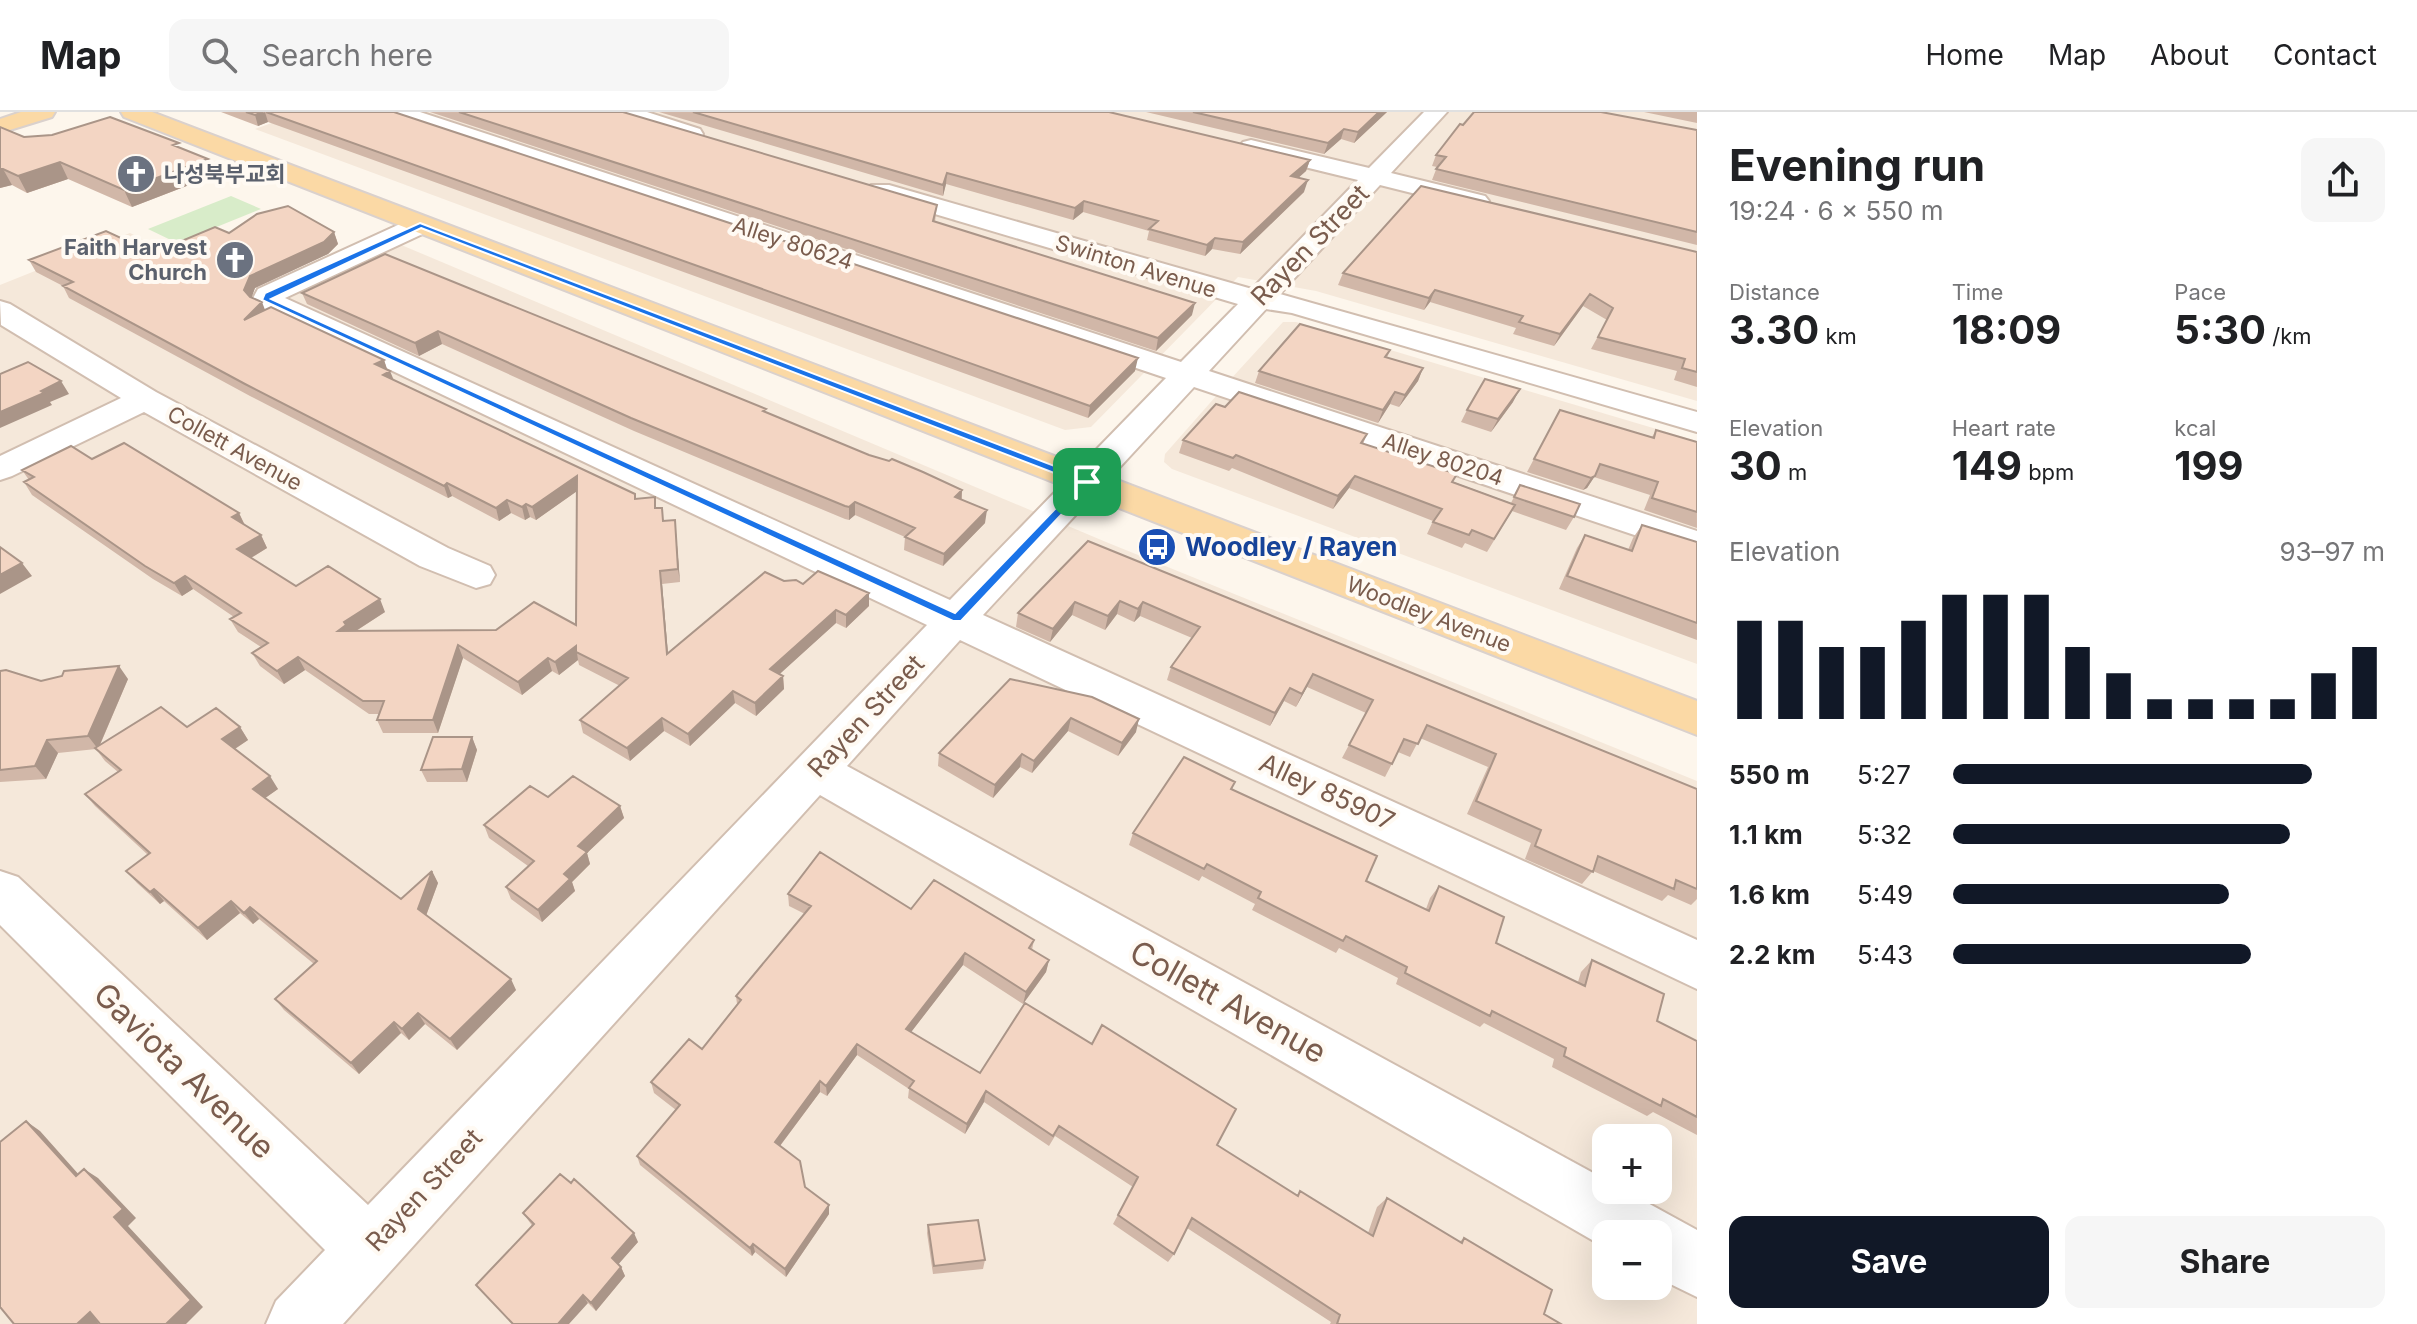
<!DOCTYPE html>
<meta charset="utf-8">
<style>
:root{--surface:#fff;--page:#f6f6f6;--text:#202124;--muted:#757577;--line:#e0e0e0;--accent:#111827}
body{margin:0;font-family:Inter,"Noto Sans KR",sans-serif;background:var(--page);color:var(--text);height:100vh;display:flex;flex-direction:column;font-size:30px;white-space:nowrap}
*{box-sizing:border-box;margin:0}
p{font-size:26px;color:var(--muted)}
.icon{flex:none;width:44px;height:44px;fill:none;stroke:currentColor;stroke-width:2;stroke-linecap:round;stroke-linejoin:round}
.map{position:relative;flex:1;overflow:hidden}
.side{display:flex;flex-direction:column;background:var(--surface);width:720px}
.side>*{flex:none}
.tools{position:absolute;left:1592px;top:1012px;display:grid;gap:16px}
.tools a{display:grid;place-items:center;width:80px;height:80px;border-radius:16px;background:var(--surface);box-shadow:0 8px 32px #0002;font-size:40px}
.pin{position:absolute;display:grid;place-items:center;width:68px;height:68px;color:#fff;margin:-34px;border-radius:16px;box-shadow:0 4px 12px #0006}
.round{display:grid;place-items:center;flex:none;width:84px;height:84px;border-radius:16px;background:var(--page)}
.headline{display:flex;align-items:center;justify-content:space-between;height:136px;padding:0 32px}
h1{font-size:44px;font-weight:700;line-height:60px}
.stats{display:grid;grid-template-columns:repeat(3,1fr);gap:12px;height:136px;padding:8px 32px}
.stats div{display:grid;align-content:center}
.stats b{font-size:40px;font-weight:700}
.stats small{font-size:22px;font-weight:400}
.stats p{font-size:22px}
.chart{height:224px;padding:16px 32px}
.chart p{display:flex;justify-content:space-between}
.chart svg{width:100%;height:144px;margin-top:8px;stroke:var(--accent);stroke-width:6}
.action{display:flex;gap:16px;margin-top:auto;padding:16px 32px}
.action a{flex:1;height:92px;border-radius:16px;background:var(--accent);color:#fff;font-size:32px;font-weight:700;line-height:92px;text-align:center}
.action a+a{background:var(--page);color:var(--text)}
ul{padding:0 32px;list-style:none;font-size:26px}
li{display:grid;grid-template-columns:128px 96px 1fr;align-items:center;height:60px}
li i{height:20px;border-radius:10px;background:var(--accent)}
header{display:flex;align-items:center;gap:48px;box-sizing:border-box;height:112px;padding:0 40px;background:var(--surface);border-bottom:2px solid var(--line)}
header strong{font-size:38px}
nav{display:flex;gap:44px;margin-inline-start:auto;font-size:28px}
.search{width:560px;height:72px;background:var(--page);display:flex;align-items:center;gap:20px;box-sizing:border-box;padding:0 28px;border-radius:16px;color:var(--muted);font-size:30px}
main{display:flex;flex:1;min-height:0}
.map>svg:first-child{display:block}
.residential{fill:#f5e8da;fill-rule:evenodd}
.green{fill:#d8ecc9}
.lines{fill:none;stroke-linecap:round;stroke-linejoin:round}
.minor-casing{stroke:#d1beb0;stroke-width:4}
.major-casing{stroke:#dad1cd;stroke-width:4}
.minor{fill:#fff;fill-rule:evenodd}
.major{fill:#fbd9a5;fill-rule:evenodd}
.wall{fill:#d1b7a8}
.shaded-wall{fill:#aa9588}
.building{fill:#f3d5c3;stroke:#aa9588;stroke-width:2}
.route{fill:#1a73e8;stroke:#fff;stroke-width:2;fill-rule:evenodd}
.labels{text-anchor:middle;stroke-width:8;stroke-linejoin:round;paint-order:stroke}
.far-worship-label{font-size:22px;font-weight:bold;fill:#5b616d;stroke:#fffaf3;text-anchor:start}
.far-street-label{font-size:22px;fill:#7a5c4d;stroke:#fffaf3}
.street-label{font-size:26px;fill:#7a5c4d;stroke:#fffaf3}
.transit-label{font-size:26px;font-weight:bold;fill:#164399;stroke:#fffaf3;text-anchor:start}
.near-street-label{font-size:32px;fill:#7a5c4d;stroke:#fffaf3}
</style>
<header>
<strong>Map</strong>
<div class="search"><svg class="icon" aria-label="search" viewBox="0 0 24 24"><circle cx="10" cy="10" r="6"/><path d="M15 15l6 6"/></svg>Search here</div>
<nav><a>Home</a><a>Map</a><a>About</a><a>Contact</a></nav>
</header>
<main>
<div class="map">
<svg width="1697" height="1212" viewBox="0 0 1697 1212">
<rect width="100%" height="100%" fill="#fdf6ec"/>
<path class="residential" d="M302 0H1697V289L1316 179 1238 165 1091 315 1065 318 255 17Z
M130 121 252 182 380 124 1106 430 1697 669V1212H0V173ZM1606 1026H1658V1078H1606ZM1606 1122H1658V1174H1606Z
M1283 210H1296L1697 329V423L1229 269Z
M1217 283 1697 440V552L1172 357 1164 350 1165 342Z"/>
<path class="green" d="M231 84 261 97 177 131 148 117Z"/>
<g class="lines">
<g class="minor-casing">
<path id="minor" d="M387 0H420L1181 250 1238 192 871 83 867 78 871 73H889L1252 177 1358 68 1243 40 1239 35 1243 30 1251 28 1369 56 1424 0H1447L1391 61 1485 84 1489 89 1485 94 1476 97 1380 73 1280 182 1697 300V320L1292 201 1266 197 1209 259 1697 419V444L1194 275 983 503 1697 828V877L960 528 847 654 1606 1068V1078H1624L1697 1118V1185L1658 1166V1122H1606V1136L820 683 343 1212H266L276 1189 325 1138 0 813V759L18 765 368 1093 927 513 256 194 252 188 258 177 411 107H429L433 113 429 119 285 186 950 488 1166 266 390 5Z
M613 0H647L700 17 703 22 700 27 692 29 616 5Z
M0 189 10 192 156 280 448 436 490 454 495 463 490 472 476 476 420 454 144 300 12 364 0 368V344L121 286 1 213Z"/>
</g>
<g class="major-casing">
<path id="major" d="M21 0H55L52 5 0 21V7Z
M121 0H152L1697 589V623L124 5Z"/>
</g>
<use href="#minor" class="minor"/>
<use href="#major" class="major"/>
</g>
<path class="wall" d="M221 0H394L1135 259 1088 306 268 10 258 14Z
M430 0H623L937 93 935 110 1192 203 1156 239Z
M659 0H1109L1310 48 1306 59 1298 66 1304 80 1240 142 1212 137 1205 144 1147 128 1149 119 1083 100 1073 108 946 72 943 84Z
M1146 0H1387L1354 31 1341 27 1324 42Z
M1644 0H1697V11Z
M1463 13 1697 18V133L1432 68 1437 55 1432 54 1436 43Z
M0 15 24 25 181 37 215 63 132 95 68 67 27 81 12 73 0 76Z
M334 120 338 132 328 142 255 176 251 185 265 198 384 248 387 257 393 268 656 396 664 409 676 421 680 470 662 472 668 541 784 469 803 472 869 494 846 516 836 511 779 562 783 564 784 577 756 604 735 591 690 634 664 619 630 649 583 621 580 608 620 574 579 553 578 548 559 563 552 559 522 583 463 546 438 621H383L377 608 380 602H369L305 558 284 572 260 554 252 541 261 535 238 520 230 507 234 505 193 477 182 484 153 467 32 383 24 370 29 368 22 358 92 347 239 401 245 413 261 423 267 436 251 446 296 474 385 500 356 519 496 518 576 513 577 379 536 408 530 405 525 408 511 401 499 409 452 384 448 386 250 284 69 186 63 174 36 160 29 148 153 141 229 121Z
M1697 140V275L1674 268 1677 259 1591 237 1607 208 1583 194 1554 234 1513 222 1516 216 1430 190 1424 198 1338 173 1343 161Z
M302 181 766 300 869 343 962 378V388L985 411 943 454 904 438 905 425 855 403 849 408 845 407 634 319 442 232 419 244 307 192Z
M1390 238 1387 246 1423 256 1418 269 1399 295 1390 292 1378 311 1255 271 1259 259Z
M1513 290 1491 320 1461 310 1467 298Z
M1225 295 1367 322 1363 332 1454 370 1511 391 1520 373 1574 405 1566 418 1512 399 1487 440 1465 431 1462 436 1427 422 1433 409 1349 376 1333 397 1232 356 1229 359 1179 341 1183 328Z
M1560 298 1652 325 1656 318 1697 330V416L1644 398 1650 383 1594 365 1587 376 1583 378 1527 360Z
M1642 413 1697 430V528L1559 477 1577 436 1585 423 1628 438 1633 426Z
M1088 429 1697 677V787L1691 793 1668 783 1662 789 1593 759 1582 772 1525 747 1531 731 1467 702 1488 655 1420 626 1410 645 1398 640 1385 665 1342 646 1366 601 1307 575 1296 595 1284 589 1270 614 1167 568 1171 555 1192 526 1140 504 1134 510 1117 502 1105 518 1072 503 1050 530 1016 515 1018 501Z
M0 559 41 569 128 567 100 633 187 615H240L248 628 235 637 278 677 265 686 401 787 432 759 438 771 426 804 516 878 457 938 425 912 409 928 401 921 359 962 284 898 275 887 314 852 259 807 253 812 240 801 207 828 164 789 160 792 137 771 126 759 148 743 95 694 85 682 118 660 105 649 96 637 58 641 46 667 0 670Z
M1010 567 1136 620 1118 644 1068 619 1032 661 1020 655 993 686 938 654 939 641Z
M472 625 477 638 467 670H427L421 658Z
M1235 670 1232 677 1366 769 1426 797 1430 786 1439 774 1496 831 1578 870 1581 860 1592 848 1657 909 1697 929V1023L1653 1000 1647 1004 1552 955 1554 947 1484 911 1480 915 1396 872 1398 866 1339 836 1336 841 1252 798 1255 792 1202 764 1199 769 1129 733 1133 721Z
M548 685 620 694 624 706 587 741 590 752 572 770 575 779 542 810 511 787 506 775 528 754 489 726 484 713Z
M788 782 911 797 1034 828 1032 838 1049 848 1046 860 1023 892 963 853 911 920 980 961 1217 1033 1297 1083 1300 1079 1368 1121 1377 1095 1387 1086 1459 1130 1464 1126 1544 1202 1561 1212H1330L1331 1210 1187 1116 1174 1142 1168 1150 1113 1112 1133 1075 1055 1024 1049 1034 984 990 965 1022 908 986 909 977 857 943 827 984 820 980 780 1034 805 1075 829 1102 786 1165 755 1140 752 1144 640 1053 637 1044 676 998 654 981 651 970 702 937 737 892 736 884 805 802 789 794Z
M523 1101 638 1130 618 1152 621 1155 625 1164 596 1199 588 1191Z
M928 1113 985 1148 983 1157 933 1162 927 1121Z"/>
<path class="shaded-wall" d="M265 0 268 10 258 14 255 3Z
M1379 0H1387L1354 31 1358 20Z
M1344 17 1341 27 1324 42 1328 31Z
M208 47 215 63 132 95 124 78Z
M1310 48 1306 59 1288 75 1291 64Z
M60 50 68 67 27 81 18 64Z
M0 57H3L12 73 0 76Z
M947 61 946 72 943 84V73Z
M1308 68 1304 80 1240 142 1243 130Z
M1084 89 1083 100 1073 108 1075 96Z
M334 120 338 132 328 142 255 176 250 190 244 178 250 164Z
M1215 126 1212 137 1205 144 1207 133Z
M1435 178 1430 190 1424 198 1429 186Z
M1590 182 1583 194 1554 234 1560 222Z
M262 190 267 203 244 208Z
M1195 191 1192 203 1156 239 1158 226Z
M438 219 442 232 419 244 415 231Z
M1138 246 1135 259 1088 306 1090 294Z
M384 248 388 260 375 252Z
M1423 256 1418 269 1399 295 1405 283Z
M390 259 395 271 383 263Z
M61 269 69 282 50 290 52 293 0 316V300L41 279Z
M1520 277 1513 290 1491 320 1498 307Z
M1395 280 1390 292 1378 311 1383 298Z
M577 364 580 377 536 408 532 395Z
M1355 364 1349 376 1333 397 1338 384Z
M1595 364 1587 376 1583 378 1591 366Z
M447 371 452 384 448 386 444 374Z
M962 378 961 391 955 385Z
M507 388 511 401 499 409 496 396Z
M855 390V403L849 408V395Z
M526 392 530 405 525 408 522 395Z
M987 398 985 411 943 454 944 442Z
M239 401 245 414 232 405Z
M675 408 676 421 680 470 678 457Z
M261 423 267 436 244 450 237 437Z
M22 451 32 464 0 482V463Z
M660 459 662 472 669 555 667 542Z
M185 464 193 477 182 484 174 471Z
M869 481V494L846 516V503Z
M380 487 385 500 351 522 338 519 344 510Z
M1120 489 1117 502 1105 518 1108 504Z
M1075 490 1072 503 1050 530 1053 517Z
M1143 490 1140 504 1134 510 1138 497Z
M836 498V511L771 570 770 557Z
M458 533 463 546 438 621 433 608Z
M576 534 578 548 559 563 555 550Z
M298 545 305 558 284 572 277 559Z
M548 546 552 559 522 583 518 570Z
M119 554 128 567 98 637 88 624Z
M1313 562 1307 575 1296 595 1302 582Z
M783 564 784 577 756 604 755 591Z
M1290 576 1284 589 1270 614 1275 601Z
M733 579 735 591 690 634 688 622Z
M662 606 664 619 630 649 627 636Z
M1071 606 1068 619 1032 661 1034 649Z
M1139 607 1136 620 1118 644 1122 631Z
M240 615 248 628 230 640 222 627Z
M472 625 477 638 467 670 462 657Z
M47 628 58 641 46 667 35 654Z
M1022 642 1020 655 993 686 995 673Z
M270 664 278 677 261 689 253 677Z
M620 694 624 706 587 741 590 752 572 770 575 779 542 810 538 798 564 762 578 734Z
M432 759 438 771 424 809 418 797Z
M154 777 164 789 160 792 150 780Z
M231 789 240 801 207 828 198 816Z
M250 795 259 807 253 812 244 801Z
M965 841 963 853 905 928 906 917Z
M1049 848 1046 860 1023 892 1026 880Z
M511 867 516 878 457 938 450 927Z
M418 901 425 912 409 928 402 917Z
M394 910 401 921 359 962 351 951Z
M857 932V943L827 984 826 974Z
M820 969V980L776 1039 775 1030Z
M986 979 984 990 965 1022 967 1012Z
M26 1009 40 1019 89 1074 76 1064Z
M84 1057 98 1066 136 1106 128 1114 203 1195 186 1212H166Z
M829 1093V1102L786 1165 785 1157Z
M634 1121 638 1130 616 1155 612 1146Z
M753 1132 755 1140 752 1144 750 1136Z
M621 1155 625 1164 596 1199 591 1191Z
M583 1183 588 1191 569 1212H558Z
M90 1200 99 1212H77Z"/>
<path class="building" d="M246 0H263L255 3Z
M266 0H394L1138 246 1090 294Z
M459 0H623L937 93 933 109 1195 191 1158 226Z
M693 0H1109L1310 48 1291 64 1308 68 1243 130 1215 126 1207 133 1149 117 1158 109 1084 89 1075 96 947 61 943 73Z
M1193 0H1379L1358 20 1344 17 1328 31Z
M1474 0H1601L1697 18V120L1436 57 1446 45 1436 43 1460 12 1463 13Z
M110 5 179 31 173 33 208 47 124 78 60 50 18 64 3 57H0V15L24 25 52 23Z
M1421 74 1697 140V260L1682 256 1685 247 1598 225 1613 196 1590 182 1560 222 1519 210 1523 204 1435 178 1429 186 1343 161Z
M288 94 334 120 324 130 250 164 244 178 250 185 262 190 244 208 271 195 384 248 375 252 390 259 383 263 635 382V387L655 385V396H662L663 409 675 408 678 457 660 459 667 542 765 460 784 469 796 468 803 472 818 459 869 481 846 503 836 498 770 557 783 564 755 591 733 579 688 622 662 606 627 636 580 608 628 566 576 540V534L555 550 548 546 518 570 458 533 433 608H377L384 589H363L298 545 277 559 252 541 268 531 230 507 241 501 185 464 174 471 145 454 24 370 34 365 22 358 71 334 92 347 124 331 239 401 232 405 261 423 237 437 296 474 328 454 380 487 344 510 346 513 338 519 496 518 534 490 576 513 577 364 532 395 526 392 522 395 507 388 496 396 447 371 444 374 245 272 63 174 73 170 29 148 106 119 153 141 215 115 229 121 257 102Z
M385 142 766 297 763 299 869 343 889 349 892 347 923 360 962 378 955 385 987 398 944 442 905 425 915 416 855 390 849 395 845 394 631 306 438 219 415 231 302 181Z
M1300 212 1390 238 1385 245 1423 256 1405 283 1395 280 1383 298 1259 259Z
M28 250 61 269 41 279 44 281 0 300V262Z
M1485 267 1520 277 1498 307 1467 298Z
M1239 280 1367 322 1361 331 1457 362 1452 370 1515 393 1494 427 1472 418 1469 423 1433 410 1442 397 1355 364 1338 384 1236 343 1233 346 1183 328 1216 292 1225 295Z
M1560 298 1654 326 1656 318 1697 330V400L1652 386 1658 370 1600 352 1595 364 1591 366 1534 347Z
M1520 373 1580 392 1574 405 1514 385Z
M1642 413 1697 430V511L1567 464 1585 423 1632 439Z
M1088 429 1697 677V777L1676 768 1674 777 1598 744 1593 760 1535 734 1541 718 1476 689 1496 642 1427 613 1418 632 1404 627 1392 652 1349 633 1373 588 1313 562 1302 582 1290 576 1275 601 1171 555 1200 515 1143 490 1138 497 1120 489 1108 504 1075 490 1053 517 1018 501Z
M0 435 22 451 0 463Z
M119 554 88 624 47 628 35 654 0 658V559L6 558 41 569 62 564 64 559Z
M1010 567 1092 585 1139 607 1122 631 1071 606 1034 649 1022 642 995 673 939 641Z
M161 595 187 615 216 596 240 615 222 627 270 664 253 677 401 787 432 759 418 797 511 867 450 927 418 901 402 917 394 910 351 951 275 887 317 849 250 795 244 801 231 789 198 816 154 777 150 780 126 759 150 741 85 682 121 658 95 636Z
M433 625H472L462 657 421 658Z
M1184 645 1235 670 1231 677 1377 744 1366 769 1429 799 1439 774 1504 805 1496 831 1585 874 1592 848 1664 882 1657 909 1697 929V1005L1663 987 1661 994 1564 944 1566 936 1492 899 1490 904 1405 861 1407 855 1346 824 1343 829 1258 786 1261 780 1207 752 1204 757 1133 721Z
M573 664 620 694 578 734 587 740 564 762 570 767 538 798 506 775 534 749 484 713 530 674 548 685Z
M820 740 911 797 934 768 1034 828 1029 836 1049 848 1026 880 965 841 906 917 980 961 1025 891 1092 932 1102 913 1236 997 1217 1033 1298 1084 1300 1079 1373 1124 1387 1086 1462 1131 1464 1126 1552 1178 1544 1202 1561 1212H1337L1340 1203 1192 1106 1174 1142 1118 1103 1138 1065 1059 1014 1053 1024 986 979 967 1012 909 976 914 969 857 932 826 974 820 969 775 1030 800 1049 805 1075 829 1093 785 1157 753 1132 750 1136 637 1044 680 993 651 970 689 927 702 937 741 888 736 884 811 794 788 782Z
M26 1009 76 1064 84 1057 123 1097 114 1105 191 1188 166 1212H100L90 1200 77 1212H14L0 1195V1030Z
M560 1062 571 1071 574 1067 634 1121 612 1146 621 1155 591 1191 583 1183 558 1212H513L476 1173 534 1112 523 1101Z
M978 1108 985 1148 934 1154 928 1113Z"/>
<path class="route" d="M420 111 1091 368 1092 370 961 509H953L262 188 265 181ZM421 116 1080 371 955 501 271 187Z"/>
<defs>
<g id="church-disc" transform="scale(2)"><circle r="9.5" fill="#6b7280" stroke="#fffaf3"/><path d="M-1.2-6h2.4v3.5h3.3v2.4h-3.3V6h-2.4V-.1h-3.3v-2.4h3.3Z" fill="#fff"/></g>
<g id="bus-disc" transform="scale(2)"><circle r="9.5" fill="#1a4fb4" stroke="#fffaf3"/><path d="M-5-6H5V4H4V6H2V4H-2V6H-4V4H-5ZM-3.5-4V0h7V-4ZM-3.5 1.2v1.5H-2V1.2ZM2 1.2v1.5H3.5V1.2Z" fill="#fff"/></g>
</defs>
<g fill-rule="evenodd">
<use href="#church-disc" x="136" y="62"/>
<use href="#church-disc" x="235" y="148"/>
<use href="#bus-disc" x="1157" y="435"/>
</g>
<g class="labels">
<g class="far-worship-label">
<text x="164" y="70">나성북부교회</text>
<text x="207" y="143" text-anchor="end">Faith Harvest<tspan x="207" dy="25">Church</tspan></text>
</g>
<g class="far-street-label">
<text transform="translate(793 131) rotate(18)" y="8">Alley 80624</text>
<text transform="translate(1136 154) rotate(17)" y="8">Swinton Avenue</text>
<text transform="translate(235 336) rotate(29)" y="8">Collett Avenue</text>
<text transform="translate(1443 347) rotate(18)" y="8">Alley 80204</text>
<text transform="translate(1429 502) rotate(21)" y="8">Woodley Avenue</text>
</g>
<g class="street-label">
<text transform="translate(1310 133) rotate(-46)" y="9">Rayen Street</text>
<text transform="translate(866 604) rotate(-47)" y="9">Rayen Street</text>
<text transform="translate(1327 680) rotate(25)" y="9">Alley 85907</text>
<text transform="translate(424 1078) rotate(-47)" y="9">Rayen Street</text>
</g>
<g class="transit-label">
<text x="1185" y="444">Woodley / Rayen</text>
</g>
<g class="near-street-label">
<text transform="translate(1228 890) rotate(29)" y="11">Collett Avenue</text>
<text transform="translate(184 959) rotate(44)" y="11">Gaviota Avenue</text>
</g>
</g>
</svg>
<div class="tools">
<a>+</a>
<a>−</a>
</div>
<div class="pin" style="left:1087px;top:370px;background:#1e9e55"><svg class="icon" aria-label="arrive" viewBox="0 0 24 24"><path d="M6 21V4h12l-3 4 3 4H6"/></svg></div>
</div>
<section class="side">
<div class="headline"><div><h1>Evening run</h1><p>19:24 · 6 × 550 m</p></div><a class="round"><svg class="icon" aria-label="share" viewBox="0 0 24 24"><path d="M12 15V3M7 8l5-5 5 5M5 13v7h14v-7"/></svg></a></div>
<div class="stats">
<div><p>Distance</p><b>3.30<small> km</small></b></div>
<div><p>Time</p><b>18:09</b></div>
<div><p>Pace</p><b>5:30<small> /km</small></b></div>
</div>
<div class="stats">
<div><p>Elevation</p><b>30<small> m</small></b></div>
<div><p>Heart rate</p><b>149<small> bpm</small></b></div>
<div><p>kcal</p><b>199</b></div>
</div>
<div class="chart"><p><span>Elevation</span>93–97 m</p>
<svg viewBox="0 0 160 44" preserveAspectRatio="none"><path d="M5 44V14M15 44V14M25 44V22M35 44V22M45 44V14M55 44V6M65 44V6M75 44V6M85 44V22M95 44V30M105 44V38M115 44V38M125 44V38M135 44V38M145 44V30M155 44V22"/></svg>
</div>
<ul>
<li><b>550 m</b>5:27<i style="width:83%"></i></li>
<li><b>1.1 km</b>5:32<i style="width:78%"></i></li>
<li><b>1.6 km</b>5:49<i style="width:64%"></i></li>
<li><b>2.2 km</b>5:43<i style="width:69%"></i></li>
</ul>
<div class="action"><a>Save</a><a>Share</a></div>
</section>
</main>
